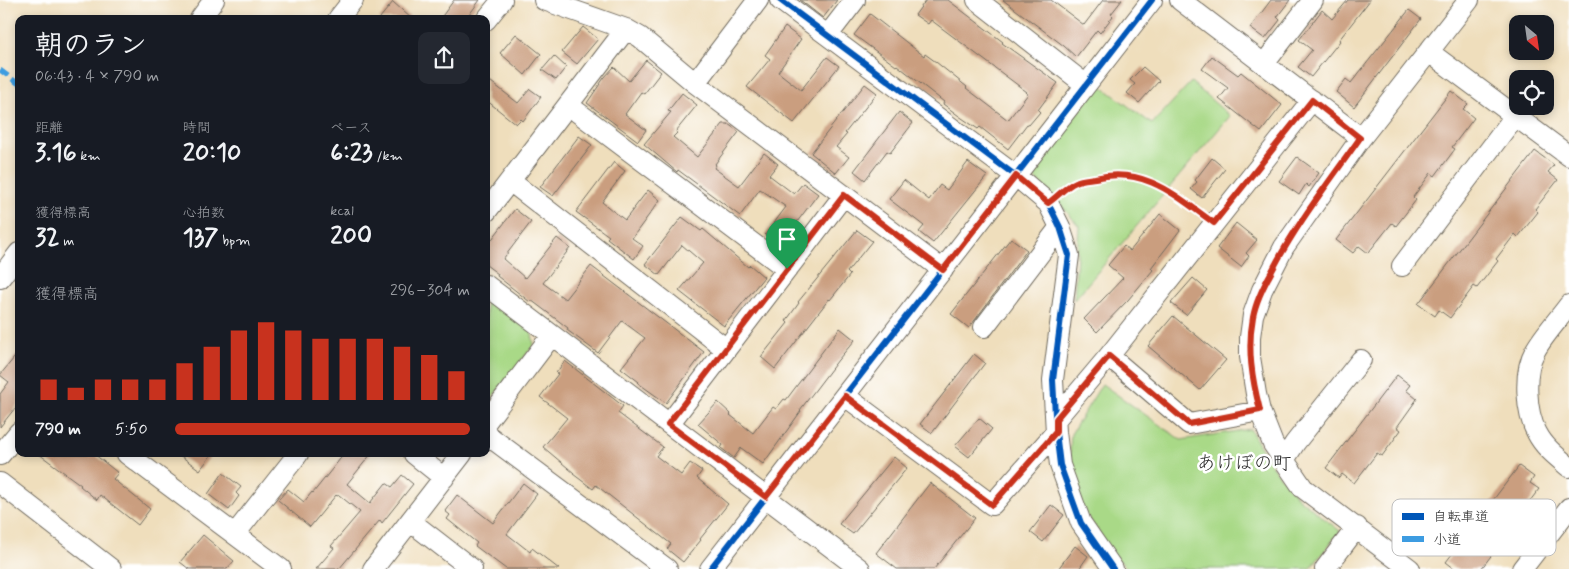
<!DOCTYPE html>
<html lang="ja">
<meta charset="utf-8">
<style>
:root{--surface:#171b24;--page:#242831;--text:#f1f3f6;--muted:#9ea1a6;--accent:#c8321e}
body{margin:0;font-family:Mynerve,"Klee One",sans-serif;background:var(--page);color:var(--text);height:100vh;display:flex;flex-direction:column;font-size:19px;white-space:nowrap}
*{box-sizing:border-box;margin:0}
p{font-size:16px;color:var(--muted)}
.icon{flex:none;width:28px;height:28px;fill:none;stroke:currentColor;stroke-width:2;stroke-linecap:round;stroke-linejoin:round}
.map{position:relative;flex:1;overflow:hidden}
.sheet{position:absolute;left:15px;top:15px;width:475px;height:442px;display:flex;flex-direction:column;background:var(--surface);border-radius:10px;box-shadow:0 2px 8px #0003}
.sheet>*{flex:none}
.needle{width:32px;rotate:151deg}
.fabs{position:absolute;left:1509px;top:15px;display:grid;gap:10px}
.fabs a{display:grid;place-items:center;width:45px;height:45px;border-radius:10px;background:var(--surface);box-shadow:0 2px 8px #0003;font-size:25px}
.pin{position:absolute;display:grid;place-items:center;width:42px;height:42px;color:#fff;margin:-51px -21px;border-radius:50% 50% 50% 0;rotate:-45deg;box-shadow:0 0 5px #0007}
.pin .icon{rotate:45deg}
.round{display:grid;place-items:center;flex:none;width:52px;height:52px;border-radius:10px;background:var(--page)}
.head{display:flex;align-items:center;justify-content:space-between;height:85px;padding:0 20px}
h1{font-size:28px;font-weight:700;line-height:38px}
.figures{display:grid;grid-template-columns:repeat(3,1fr);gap:8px;height:85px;padding:5px 20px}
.figures div{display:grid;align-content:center}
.figures b{font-size:25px;font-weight:700}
.figures small{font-size:14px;font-weight:400}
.figures p{font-size:14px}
.chart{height:140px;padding:10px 20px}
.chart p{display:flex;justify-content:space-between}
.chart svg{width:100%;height:90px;margin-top:5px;stroke:var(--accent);stroke-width:6}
ul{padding:0 20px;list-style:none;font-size:16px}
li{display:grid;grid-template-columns:80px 60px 1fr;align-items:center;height:38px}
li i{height:12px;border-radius:6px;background:var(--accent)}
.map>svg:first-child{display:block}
.green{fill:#a9d987;stroke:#6a8259}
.building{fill:#ca9e7f}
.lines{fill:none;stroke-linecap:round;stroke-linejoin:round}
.minor-casing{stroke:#706a5e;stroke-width:22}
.path{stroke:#706a5e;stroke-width:3;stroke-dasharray:1 4;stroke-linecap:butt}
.minor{stroke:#fff;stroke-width:20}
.quiet{stroke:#3d9ce1;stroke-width:5;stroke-dasharray:10 5;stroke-linecap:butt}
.cycleway-casing{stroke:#fff;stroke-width:9}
.cycleway{stroke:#0057b8;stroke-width:6}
.route-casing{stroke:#fff;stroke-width:10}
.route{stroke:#c8321e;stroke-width:6}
.labels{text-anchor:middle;stroke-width:5;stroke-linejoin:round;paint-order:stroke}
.quarter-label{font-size:19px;fill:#2b2b2b;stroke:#fff}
.key{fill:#fff;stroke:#bfbfbf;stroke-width:1}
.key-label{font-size:14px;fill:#2b2b2b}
</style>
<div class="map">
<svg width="1569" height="569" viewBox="0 0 1569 569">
<rect width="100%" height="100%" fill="#fff"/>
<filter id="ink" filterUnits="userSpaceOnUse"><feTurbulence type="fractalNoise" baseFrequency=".02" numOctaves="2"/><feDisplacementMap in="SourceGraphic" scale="10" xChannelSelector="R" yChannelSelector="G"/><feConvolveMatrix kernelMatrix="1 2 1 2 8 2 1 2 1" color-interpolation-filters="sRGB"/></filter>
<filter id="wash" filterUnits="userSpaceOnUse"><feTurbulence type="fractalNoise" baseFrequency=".0096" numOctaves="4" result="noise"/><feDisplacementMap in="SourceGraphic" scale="20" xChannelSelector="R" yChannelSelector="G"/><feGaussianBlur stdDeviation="1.12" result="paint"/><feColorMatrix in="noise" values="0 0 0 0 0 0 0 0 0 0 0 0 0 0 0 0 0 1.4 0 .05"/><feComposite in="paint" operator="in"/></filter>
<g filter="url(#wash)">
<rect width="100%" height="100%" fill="#efdebc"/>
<path class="green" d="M1191 82 1230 116 1074 300 1079 226 1053 196 1028 172 1100 85 1152 124Z
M486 295 531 330 534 345 486 405Z
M1102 384 1181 440 1250 429 1271 465 1297 497 1340 531 1310 569H1128L1113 554 1078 502 1070 453 1071 434Z"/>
<g id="blocks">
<path class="building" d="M454 0H480L466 19H440Z
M800 0H837L823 18Z
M926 0H948L1003 42 1002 43 1058 83 1038 110 1040 112 1029 125 1027 124 1008 149 980 127 978 129 959 116 943 104 944 102 897 65 896 66 854 35 870 14 924 56 925 54 936 62 967 87 966 88 1008 120 1028 94 1026 93 1027 92 931 20 928 24 915 15Z
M1003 0H1051L1084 25 1103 0H1122L1111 14 1113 16 1100 33 1097 30 1076 57 1064 46Z
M1271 0H1290L1277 17 1280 20 1265 39 1250 28Z
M1348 0H1370L1339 40 1340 41 1311 77 1298 67 1312 50 1299 40 1322 10 1332 19Z
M393 2 412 19H379Z
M1409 10 1421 19 1354 107 1336 92 1346 79 1351 83Z
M583 27 598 39 577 64 562 52Z
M785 27 801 39 778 72 801 90 827 57 839 66 794 123 747 87 770 59 765 55Z
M516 34 541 54 525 75 500 53Z
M554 56 566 67 556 80 542 70Z
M1212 56 1238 75 1241 72 1282 105 1261 132 1219 99 1228 88 1202 69Z
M646 60 661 72 644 94 641 92 625 114 646 130 638 141 587 103 604 78 614 67 629 81Z
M1143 67 1159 81 1139 103 1127 93 1135 84 1130 80Z
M486 78 518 103 530 89 541 97 523 121 521 119 516 124 486 100Z
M865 84 877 93 845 133 847 134 836 147 849 157 836 173 811 153Z
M1451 91 1468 104 1463 109 1474 118 1452 147 1455 149 1435 176 1431 173 1413 197 1416 200 1396 226 1392 223 1368 253 1359 246 1353 253 1336 240Z
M682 93 697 105 676 131 677 133 673 137 697 157 723 124H728L739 132 715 164 716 165 714 168 739 186 764 153 778 164 769 175 794 194 803 183 818 194 779 246 765 235 786 207 760 189 740 216 678 170 677 172 644 144 671 112 668 111Z
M899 112 913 123 890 153 887 151 865 180 854 171Z
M579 136 592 145 553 196 540 187Z
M1535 151 1554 165 1548 172 1558 180 1535 209 1538 212 1518 237 1515 234 1496 259 1498 261 1477 288 1474 286 1450 318 1439 310 1435 316 1418 304Z
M1297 157 1319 173 1309 187 1306 184 1299 195 1279 181Z
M1212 158 1225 169 1202 198 1191 189 1197 182 1195 180Z
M614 162 625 171 602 202 613 211 625 220 648 190 660 200 632 238 643 246 634 259 607 238 609 236 576 212Z
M968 162 987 176 933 243 919 232 924 226 889 199 904 180 929 200 940 185 947 190Z
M515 209 531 222 503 259 525 278 557 238 570 248 543 283 565 299 591 266 704 352 666 403 638 383 639 382 621 368 645 338 622 321 598 353 567 330 568 328 531 300 530 302 497 276 498 274 486 265V247Z
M1160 214 1180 230 1151 268 1153 270 1128 300 1097 332 1084 319 1123 278 1108 265 1124 246 1130 251Z
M682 217 701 231 703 229 748 267 750 265 764 277 724 326 679 291 703 263 682 245 659 275 645 264Z
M1236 223 1257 240 1246 253 1249 256 1241 267 1217 248Z
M857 230 872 241 847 272 850 275 830 300 829 299 775 369 761 357 788 323 786 321 799 303 798 302Z
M1011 238 1027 250 969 328 951 314Z
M1193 278 1207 290 1186 315 1171 303Z
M1173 316 1226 360 1200 390 1148 346Z
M840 328 855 340 838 360 800 410 801 411 763 464 741 448 734 458 721 448 723 445 698 424 718 402 731 414 730 415 753 433 773 407 776 409 784 399 786 400Z
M19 352V403L0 427V394L9 382 0 375Z
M974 354 985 363 932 433 920 424Z
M565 361 623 406 618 413 663 447 656 456 681 475 690 463 702 471 697 478 728 504 700 539 701 540 683 562 667 549 671 544 596 485 593 489 573 474 574 473 543 447 567 418 540 397 558 374 556 373Z
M1397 375 1410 385 1406 390 1417 399 1397 427 1401 430 1382 456 1377 453 1354 483 1342 474 1339 478 1326 468Z
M979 418 992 429 969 457 955 446Z
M39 454H94L118 473 113 479 150 509 138 525 100 495 97 500 80 486 81 485Z
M178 454H212L200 470Z
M344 454H371L347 484 370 503 386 483 392 487 402 475 413 484 382 523 380 520 339 569H316L334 548 331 546 360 512 339 495 337 496 336 495 310 527 278 500 288 489 304 502 312 492 313 493Z
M894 457 907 468 853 534 839 524Z
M1519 466 1534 477 1530 483 1539 489 1517 518 1524 523 1504 548 1500 544 1481 569H1455L1446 562Z
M223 473 241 487 236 493 239 496 229 510 208 494Z
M523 483 537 494 507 534 530 552 532 548 559 569H506L475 546 477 543 447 519 450 515 445 511 457 495 493 523Z
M930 483 975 518 934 569H897L876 553Z
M1051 505 1064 515 1043 542 1030 532Z
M203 535 234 561 227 569H189L180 562Z
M1075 546 1088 556 1079 569H1058Z"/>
</g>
</g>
<g filter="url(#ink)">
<use href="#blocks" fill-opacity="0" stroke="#706a5e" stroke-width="1"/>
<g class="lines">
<g class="minor-casing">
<path id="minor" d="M544 0 626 29 640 37 695 83 943 270
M780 0 1016 176 1048 203 1060 227 1069 255 1053 380 1056 432 1060 465 1081 523 1113 569
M977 0 1086 85
M1180 0 1361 138
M200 19 214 0
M338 19 353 0
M486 20 502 0
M828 35 855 0
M1429 52 1569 156
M1264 64 1313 0
M695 83 758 0
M568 105 787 269
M510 181 726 349
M486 212 626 29
M1402 266 1515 116
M0 278 19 253
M486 285 860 569
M1569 305C1558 320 1543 336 1535 351 1523 372 1526 413 1537 433 1544 447 1557 457 1569 467
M984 327 1060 227
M1109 356 1189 424 1260 411
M845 396 992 505 1056 432
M1056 419 1109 356 1312 100
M486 422 552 335
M669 424 844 195
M486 434 667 569
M127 454 281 569
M414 454 444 478
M0 455 19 432
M1284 460 1295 443 1361 360
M0 483 111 569
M410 521 472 569
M235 534 298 454
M373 569 462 454
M710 569 1152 0
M1325 569 1357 527
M1410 569 1303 488 1273 444 1260 411 1256 394 1250 357V337L1253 315 1262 290 1284 247 1361 138 1469 0
M1522 569 1569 508"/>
</g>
<path class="path" d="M1062 192 1076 182 1103 176 1128 175 1148 180 1173 194 1199 213"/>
<use href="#minor" class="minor"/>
<path class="quiet" d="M0 70 19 84"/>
<g class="cycleway-casing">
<path id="cycleway" d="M780 0 1016 176 1048 203 1060 227 1069 255 1053 380 1056 432 1060 465 1081 523 1113 569
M710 569 1152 0"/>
</g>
<use href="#cycleway" class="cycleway"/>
</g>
</g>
<g class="lines" filter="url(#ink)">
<g class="route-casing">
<path id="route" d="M1312 100 1360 138C1330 181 1296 224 1272 271 1264 285 1256 301 1253 317 1247 349 1252 379 1260 410L1189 424 1109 356 1056 419V432L992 505 845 396 766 497 668 424 844 195 943 270 1016 176 1048 203C1057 197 1066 186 1076 182 1081 179 1089 179 1095 178 1145 166 1176 196 1214 223Z"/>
</g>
<use href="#route" class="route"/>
</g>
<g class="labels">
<g class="quarter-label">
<text x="1244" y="469">あけぼの町</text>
</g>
</g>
<rect x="1392" y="499" width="164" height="57" rx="8" class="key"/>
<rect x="1402" y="513" width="22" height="7" fill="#0057b8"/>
<rect x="1402" y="536" width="22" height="6" fill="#3d9ce1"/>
<g class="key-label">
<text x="1433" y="521">自転車道</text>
<text x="1433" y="544">小道</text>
</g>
</svg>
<div class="fabs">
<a><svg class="needle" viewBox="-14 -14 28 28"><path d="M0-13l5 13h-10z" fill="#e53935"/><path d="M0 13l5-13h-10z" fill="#9ea1a6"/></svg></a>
<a><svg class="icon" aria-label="locate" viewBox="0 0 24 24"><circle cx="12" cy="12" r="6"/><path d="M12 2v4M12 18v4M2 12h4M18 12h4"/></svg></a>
</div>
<div class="pin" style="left:787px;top:269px;background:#1e9e55"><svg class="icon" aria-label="arrive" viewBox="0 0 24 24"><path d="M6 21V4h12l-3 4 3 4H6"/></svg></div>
<section class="sheet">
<div class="head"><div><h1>朝のラン</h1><p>06:43 · 4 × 790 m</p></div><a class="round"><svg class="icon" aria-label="share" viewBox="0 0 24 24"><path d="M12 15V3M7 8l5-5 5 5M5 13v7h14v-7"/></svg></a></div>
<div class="figures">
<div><p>距離</p><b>3.16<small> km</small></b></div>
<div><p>時間</p><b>20:10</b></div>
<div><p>ペース</p><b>6:23<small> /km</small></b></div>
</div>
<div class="figures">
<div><p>獲得標高</p><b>32<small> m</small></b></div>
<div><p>心拍数</p><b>137<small> bpm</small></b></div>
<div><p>kcal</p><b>200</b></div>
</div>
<div class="chart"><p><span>獲得標高</span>296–304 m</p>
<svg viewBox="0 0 160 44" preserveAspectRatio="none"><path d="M5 44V34M15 44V38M25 44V34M35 44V34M45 44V34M55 44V26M65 44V18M75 44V10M85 44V6M95 44V10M105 44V14M115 44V14M125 44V14M135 44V18M145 44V22M155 44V30"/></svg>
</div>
<ul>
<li><b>790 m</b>5:50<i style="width:100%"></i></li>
</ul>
</section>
</div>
